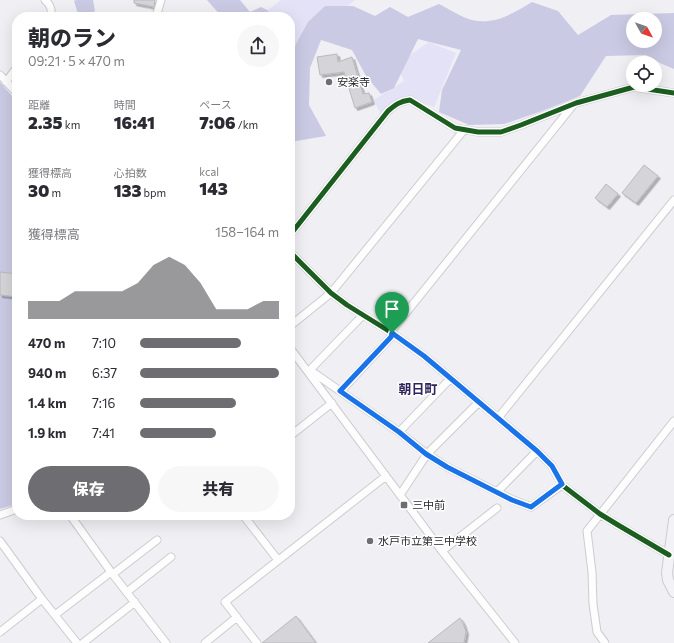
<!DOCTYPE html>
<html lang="ja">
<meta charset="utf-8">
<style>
:root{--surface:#fff;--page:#f7f7f7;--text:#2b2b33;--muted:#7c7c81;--accent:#6e6d72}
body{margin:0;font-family:Commissioner,"Noto Sans JP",sans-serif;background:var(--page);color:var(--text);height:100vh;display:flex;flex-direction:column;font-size:15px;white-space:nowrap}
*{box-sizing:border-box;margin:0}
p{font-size:13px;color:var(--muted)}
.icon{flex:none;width:22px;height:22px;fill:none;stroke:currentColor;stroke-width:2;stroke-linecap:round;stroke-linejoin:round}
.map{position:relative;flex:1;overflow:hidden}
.side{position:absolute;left:12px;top:12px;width:283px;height:508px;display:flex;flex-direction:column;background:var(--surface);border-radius:16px;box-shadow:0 4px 16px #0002}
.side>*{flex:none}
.needle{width:26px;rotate:130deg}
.buttons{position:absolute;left:626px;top:12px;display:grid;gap:8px}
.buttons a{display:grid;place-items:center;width:36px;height:36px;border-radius:50%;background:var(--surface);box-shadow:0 4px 16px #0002;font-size:20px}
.pin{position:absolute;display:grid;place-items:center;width:34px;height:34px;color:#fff;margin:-41px -17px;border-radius:50% 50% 50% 0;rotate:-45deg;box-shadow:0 0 4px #0007}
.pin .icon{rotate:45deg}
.round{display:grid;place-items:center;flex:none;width:42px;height:42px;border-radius:21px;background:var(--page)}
.headline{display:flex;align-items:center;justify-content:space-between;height:68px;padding:0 16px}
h1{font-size:22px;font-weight:800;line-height:30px}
.figures{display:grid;grid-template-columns:repeat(3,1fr);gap:6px;height:68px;padding:4px 16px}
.figures div{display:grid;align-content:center}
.figures b{font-size:17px;font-weight:800}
.figures small{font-size:11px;font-weight:400}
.figures p{font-size:11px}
.chart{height:112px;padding:8px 16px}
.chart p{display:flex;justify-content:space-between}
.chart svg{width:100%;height:72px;margin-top:4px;fill:var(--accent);opacity:.7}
.primary-button{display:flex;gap:8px;margin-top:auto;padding:8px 16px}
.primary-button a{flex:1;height:46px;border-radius:24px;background:var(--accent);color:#fff;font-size:16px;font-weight:800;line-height:46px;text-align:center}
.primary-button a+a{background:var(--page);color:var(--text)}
ul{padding:0 16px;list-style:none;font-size:13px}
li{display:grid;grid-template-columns:64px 48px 1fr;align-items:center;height:30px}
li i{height:10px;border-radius:5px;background:var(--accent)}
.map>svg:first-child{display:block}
.green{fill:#e3e2f7}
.forest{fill:#cbcae4;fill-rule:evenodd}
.building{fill:#d5d5d9;stroke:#b9b9be;filter:url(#shadow)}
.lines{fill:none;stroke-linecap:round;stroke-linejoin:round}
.minor-casing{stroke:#ccccd0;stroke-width:9}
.secondary-casing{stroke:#ccccd0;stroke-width:12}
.minor{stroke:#fdfdfd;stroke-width:7}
.secondary{stroke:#f3f2f7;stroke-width:10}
.cycleway-casing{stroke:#fff;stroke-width:8}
.cycleway{stroke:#1b5e20;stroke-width:5}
.route-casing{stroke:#fff;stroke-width:8}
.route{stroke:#1a73e8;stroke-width:5}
.poi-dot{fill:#6e6d72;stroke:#fff;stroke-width:1.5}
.labels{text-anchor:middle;stroke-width:3;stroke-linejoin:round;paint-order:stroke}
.poi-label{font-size:11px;fill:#28272c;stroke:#fff;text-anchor:start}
.quarter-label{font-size:13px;font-weight:bold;fill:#2f245e;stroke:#fff}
</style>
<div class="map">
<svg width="674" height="643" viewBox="0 0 674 643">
<defs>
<filter id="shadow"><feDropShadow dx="2.5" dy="2.5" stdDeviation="0" flood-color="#0004"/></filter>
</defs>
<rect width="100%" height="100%" fill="#efeff4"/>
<path class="green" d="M281 0H355L290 51V17H259Z
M429 42 456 53 434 107 404 96 380 113 374 100 404 81 397 64Z"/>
<path class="forest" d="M76 0H93L95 11 85 17H79L74 1Z
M207 0H240L250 12 261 7 269 11 260 17H222Z
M532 2 558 11 578 35 611 15 674 13V69L660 63 646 55 606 56 580 96 542 111 504 124 469 125 439 112 442 90 461 50 418 39 394 88 381 94 366 76 352 50 321 40 310 68 309 105 326 136 290 142V55L308 22 325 6H353L375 16 390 7 408 17 439 4C449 9 461 17 472 20 495 25 514 13 532 2ZM633 19H655V41H633Z
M0 82 17 102V504L0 509Z"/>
<path class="building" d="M134 0H155L154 7 134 3Z
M337 54 338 62 352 57 363 94 369 93 372 102 355 108 344 72 320 75 317 57Z
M644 165 658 176 636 203 622 193Z
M606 184 618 194 607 207 595 198Z
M0 272 17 274V297L0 295Z
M296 616 316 643H262Z
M460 618 463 623 466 632 464 643H428Z"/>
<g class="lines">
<g class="minor-casing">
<path id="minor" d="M45 0C51 5 52 10 51 17
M156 17 161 0
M0 75 17 93
M6 82 17 67
M290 235 388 111C395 105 400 101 410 100L455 128 478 132H501L521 125 576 103 634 87 674 93
M290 252 331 293 347 305 392 333 424 356 498 418 537 451 552 466 562 485 600 514 618 525 669 555
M363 315 309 371 314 373 399 432 427 454 447 467 513 500 531 507 562 485
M290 326 331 293 464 130
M290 348 442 551 515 643
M341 391 391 337 393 329 574 104
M498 418 674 200
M399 432 450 379
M290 436 332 403
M497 492 537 451
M400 495 427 454 479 402
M0 515 17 509
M70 515 111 572 166 643
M243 515 278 560
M0 541 42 599 77 643
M442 551 497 508
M113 574 157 540
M127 592 171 557
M55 615 111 572
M0 632 42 599
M83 643 135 602
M205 643 237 617
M257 643 225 602 386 476
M605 643 597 632 593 604 592 572 587 531 674 421"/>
</g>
<g class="secondary-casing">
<path id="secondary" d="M674 520 667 573 668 580 674 592"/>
</g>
<use href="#minor" class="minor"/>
<use href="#secondary" class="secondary"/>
<g class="cycleway-casing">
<path id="cycleway" d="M290 235 388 111C395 105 400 101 410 100L455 128 478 132H501L521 125 576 103 634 87 674 93
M290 252 331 293 347 305 392 333 424 356 498 418 537 451 552 466 562 485 600 514 618 525 669 555"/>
</g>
<use href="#cycleway" class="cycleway"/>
</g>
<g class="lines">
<g class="route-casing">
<path id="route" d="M392 333 424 356 537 451 552 466 562 484 531 507 512 500 447 467 426 454 399 432 340 391 391 337Z"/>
</g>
<use href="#route" class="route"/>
</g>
<g class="poi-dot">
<circle cx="329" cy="82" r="4"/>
<rect x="400" y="501" width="8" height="8" rx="2"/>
<circle cx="370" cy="541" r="4"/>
</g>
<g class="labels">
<g class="poi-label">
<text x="337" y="86">安楽寺</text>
<text x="412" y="509">三中前</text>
<text x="378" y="545">水戸市立第三中学校</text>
</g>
<g class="quarter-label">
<text x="418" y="394">朝日町</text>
</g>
</g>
</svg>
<div class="buttons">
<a><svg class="needle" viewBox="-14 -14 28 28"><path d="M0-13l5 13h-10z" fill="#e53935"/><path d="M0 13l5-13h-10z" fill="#7c7c81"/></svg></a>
<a><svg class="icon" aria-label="locate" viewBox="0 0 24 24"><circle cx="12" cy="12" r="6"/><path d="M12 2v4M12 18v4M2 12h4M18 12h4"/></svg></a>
</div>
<div class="pin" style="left:392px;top:333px;background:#1e9e55"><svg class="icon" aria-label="arrive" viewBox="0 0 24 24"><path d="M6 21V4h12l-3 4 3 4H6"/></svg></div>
<section class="side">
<div class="headline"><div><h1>朝のラン</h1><p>09:21 · 5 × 470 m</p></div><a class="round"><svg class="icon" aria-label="share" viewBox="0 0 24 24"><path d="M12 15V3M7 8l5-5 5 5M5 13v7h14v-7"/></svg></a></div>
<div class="figures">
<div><p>距離</p><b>2.35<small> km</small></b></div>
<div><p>時間</p><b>16:41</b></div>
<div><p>ペース</p><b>7:06<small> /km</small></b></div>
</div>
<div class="figures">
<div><p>獲得標高</p><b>30<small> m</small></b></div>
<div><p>心拍数</p><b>133<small> bpm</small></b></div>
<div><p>kcal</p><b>143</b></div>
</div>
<div class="chart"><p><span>獲得標高</span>158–164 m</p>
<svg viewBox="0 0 160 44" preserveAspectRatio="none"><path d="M0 44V33L10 33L20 33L30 27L40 27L50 27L60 27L70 22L80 11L90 6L100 11L110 22L120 38L130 38L140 38L150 33L160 33V44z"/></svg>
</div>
<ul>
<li><b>470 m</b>7:10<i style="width:73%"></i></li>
<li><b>940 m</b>6:37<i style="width:100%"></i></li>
<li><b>1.4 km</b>7:16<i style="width:69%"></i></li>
<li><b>1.9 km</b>7:41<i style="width:55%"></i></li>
</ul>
<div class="primary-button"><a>保存</a><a>共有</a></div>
</section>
</div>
